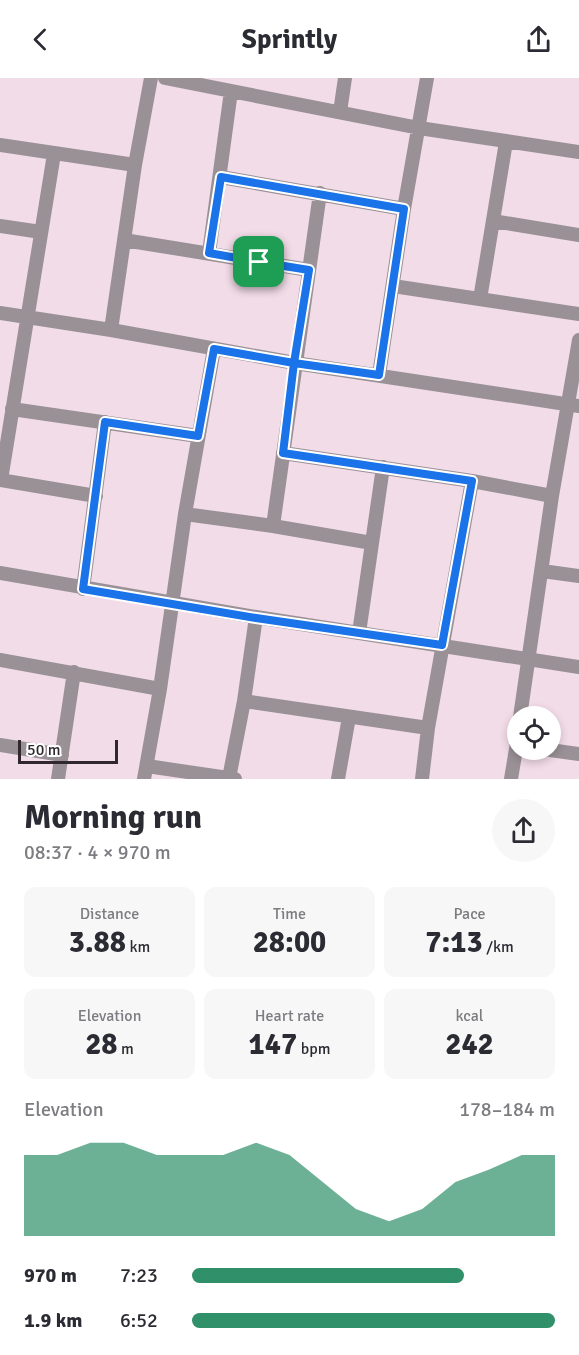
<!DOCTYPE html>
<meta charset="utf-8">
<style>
:root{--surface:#fff;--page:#f7f7f7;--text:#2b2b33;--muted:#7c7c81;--accent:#2f9069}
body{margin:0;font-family:Signika,sans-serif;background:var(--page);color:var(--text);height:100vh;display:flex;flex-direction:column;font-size:22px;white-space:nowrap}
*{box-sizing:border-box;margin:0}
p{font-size:20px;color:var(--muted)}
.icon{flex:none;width:33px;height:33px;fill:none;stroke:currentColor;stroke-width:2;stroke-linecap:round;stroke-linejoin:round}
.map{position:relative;height:701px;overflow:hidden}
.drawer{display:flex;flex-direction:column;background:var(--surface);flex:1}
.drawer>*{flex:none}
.fabs{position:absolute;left:507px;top:628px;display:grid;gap:12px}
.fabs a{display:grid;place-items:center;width:54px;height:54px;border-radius:50%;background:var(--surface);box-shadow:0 3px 9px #0003;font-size:30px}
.scale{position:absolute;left:18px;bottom:15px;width:100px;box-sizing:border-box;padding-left:6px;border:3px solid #30282c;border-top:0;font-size:16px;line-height:21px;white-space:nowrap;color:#30282c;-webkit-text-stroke:4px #fff;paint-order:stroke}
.pin{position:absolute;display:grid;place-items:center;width:51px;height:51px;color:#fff;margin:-26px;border-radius:12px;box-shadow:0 3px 9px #0006}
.round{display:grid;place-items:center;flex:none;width:63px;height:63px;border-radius:32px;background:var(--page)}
.head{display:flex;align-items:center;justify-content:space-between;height:102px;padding:0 24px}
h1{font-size:33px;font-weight:700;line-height:45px}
.stats{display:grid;grid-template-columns:repeat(3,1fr);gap:9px;height:102px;padding:6px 24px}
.stats div{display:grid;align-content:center;border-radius:12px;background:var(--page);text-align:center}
.stats b{font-size:30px;font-weight:700}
.stats small{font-size:16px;font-weight:400}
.stats p{font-size:16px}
.chart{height:168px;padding:12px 24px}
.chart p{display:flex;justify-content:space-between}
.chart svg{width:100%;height:108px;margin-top:6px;fill:var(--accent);opacity:.7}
ul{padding:0 24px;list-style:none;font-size:20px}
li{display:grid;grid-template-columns:96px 72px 1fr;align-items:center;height:45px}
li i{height:15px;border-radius:8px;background:var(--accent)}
header{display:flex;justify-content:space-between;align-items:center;height:78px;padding:0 24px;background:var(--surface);font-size:27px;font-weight:700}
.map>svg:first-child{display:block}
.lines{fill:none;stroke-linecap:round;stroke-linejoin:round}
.minor{stroke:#9a9196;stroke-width:14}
.route-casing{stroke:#fff;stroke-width:12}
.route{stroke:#1a73e8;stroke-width:8}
</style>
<header><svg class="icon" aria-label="back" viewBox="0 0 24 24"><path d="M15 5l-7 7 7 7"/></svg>Sprintly<svg class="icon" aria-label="share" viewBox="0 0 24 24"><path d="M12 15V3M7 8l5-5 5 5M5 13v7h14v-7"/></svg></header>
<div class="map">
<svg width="579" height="701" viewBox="0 0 579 701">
<rect width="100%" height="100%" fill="#f2dce8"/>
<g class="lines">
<path class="minor" d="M165 0 419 50 579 74
M340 34 345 0
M0 67 135 87
M221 99 404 131
M493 143 579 157
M0 148 41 154
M124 162 309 192
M209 175 231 13
M393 208 579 236
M480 221 506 64
M0 235 111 252 295 285 579 328
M111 252 135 87 151 0
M379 297 404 131 427 0
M12 331 198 358
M283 375 472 403 552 418
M0 402 96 418
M1 402 54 76
M185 436 273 448 372 465
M273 448 320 115
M542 493 579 498
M0 495 256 539 579 589
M83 511 105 344
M359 555 383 389
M0 582 160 611
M244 623 428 650
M520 639 552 418 579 262
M0 667 62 677
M550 672 579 676
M147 688 235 701
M229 700 244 623 256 539
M58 701 74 594
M144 701 160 611 185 436 214 271
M338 701 349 639
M422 701 428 650 472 403
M511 701 518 659"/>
</g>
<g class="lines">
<g class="route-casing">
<path id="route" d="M259 184 309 192 294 285 214 271 198 358 105 344 83 511 256 540 442 567 472 403 283 375 294 285 379 297 404 131 221 99 209 175 259 184"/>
</g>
<use href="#route" class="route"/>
</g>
</svg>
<div class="fabs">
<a><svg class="icon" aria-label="locate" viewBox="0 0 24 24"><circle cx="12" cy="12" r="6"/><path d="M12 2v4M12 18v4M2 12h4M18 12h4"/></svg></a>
</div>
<div class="scale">50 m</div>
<div class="pin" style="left:259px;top:184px;background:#1e9e55"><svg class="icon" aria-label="arrive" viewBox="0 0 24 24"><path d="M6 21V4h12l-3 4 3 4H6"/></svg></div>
</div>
<section class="drawer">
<div class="head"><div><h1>Morning run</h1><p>08:37 · 4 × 970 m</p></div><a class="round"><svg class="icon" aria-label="share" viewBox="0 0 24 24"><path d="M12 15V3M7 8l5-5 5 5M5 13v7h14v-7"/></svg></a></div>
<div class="stats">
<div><p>Distance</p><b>3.88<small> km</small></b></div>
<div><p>Time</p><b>28:00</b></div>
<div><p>Pace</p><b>7:13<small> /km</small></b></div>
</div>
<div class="stats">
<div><p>Elevation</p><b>28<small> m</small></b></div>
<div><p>Heart rate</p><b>147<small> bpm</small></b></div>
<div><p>kcal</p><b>242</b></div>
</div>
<div class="chart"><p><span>Elevation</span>178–184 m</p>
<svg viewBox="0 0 160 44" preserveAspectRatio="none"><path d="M0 44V11L10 11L20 6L30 6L40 11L50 11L60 11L70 6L80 11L90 22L100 33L110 38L120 33L130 22L140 17L150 11L160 11V44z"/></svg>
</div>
<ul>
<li><b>970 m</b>7:23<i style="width:75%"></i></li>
<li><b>1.9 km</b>6:52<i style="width:100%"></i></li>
</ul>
</section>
